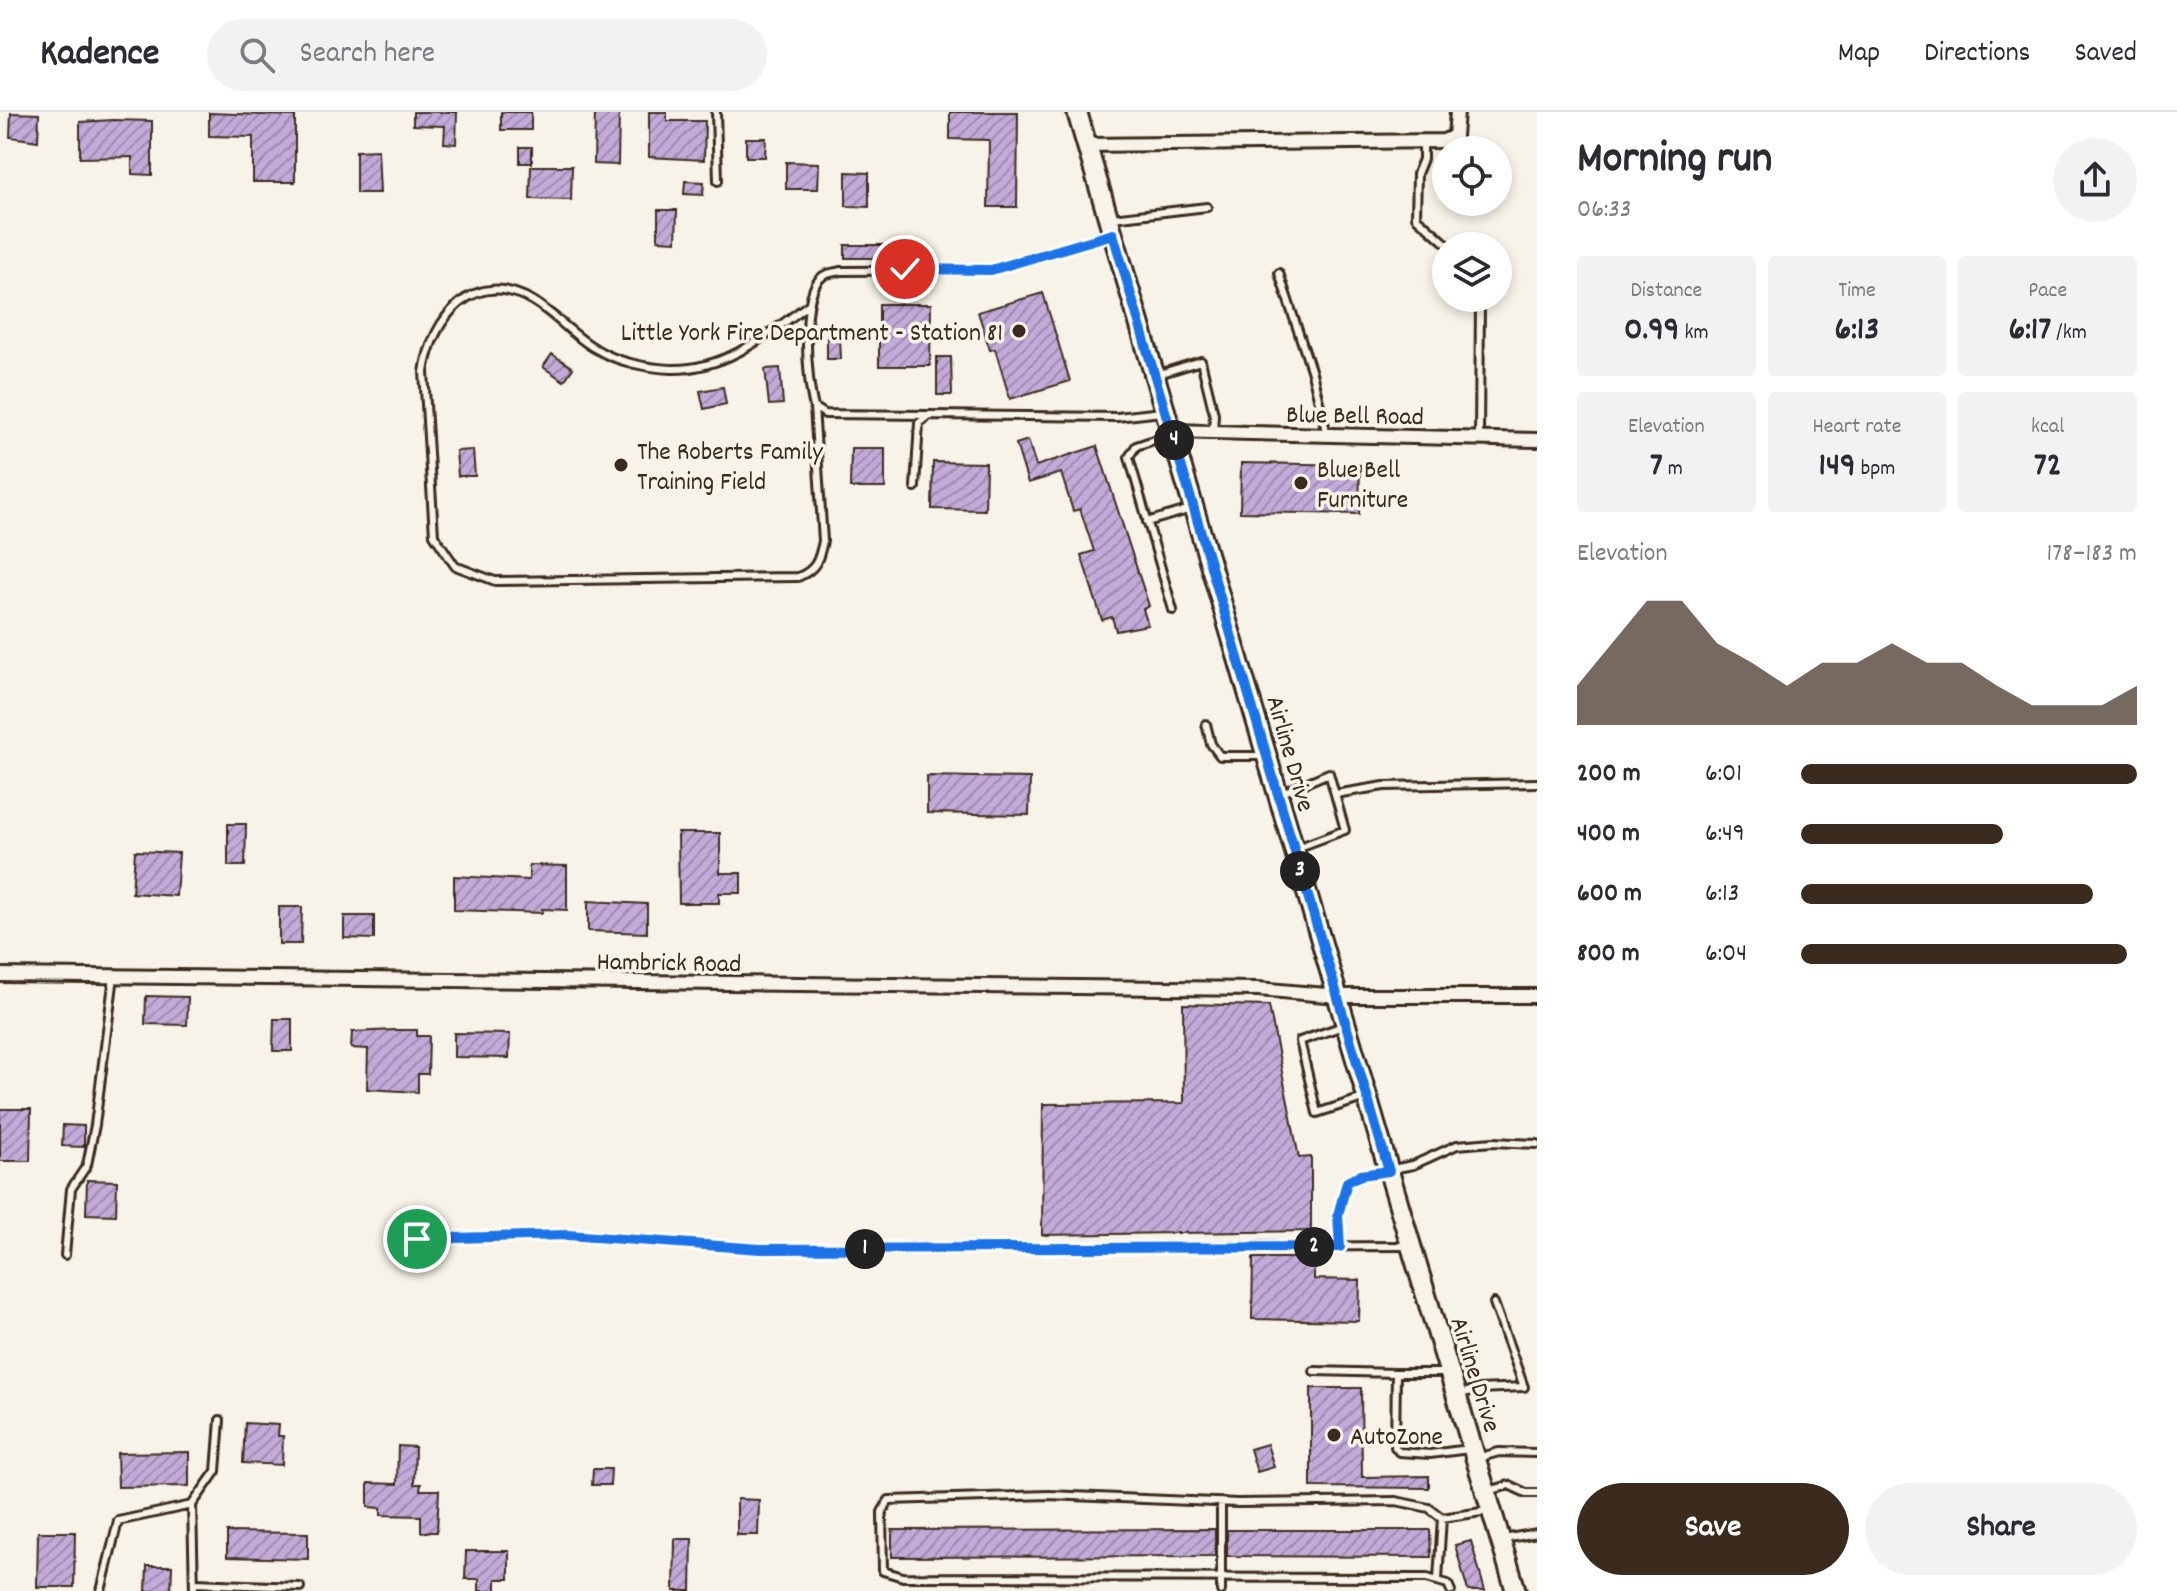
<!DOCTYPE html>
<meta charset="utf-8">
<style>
:root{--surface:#fff;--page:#f2f2f3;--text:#2b2b33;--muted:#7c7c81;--line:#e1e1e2;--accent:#3b2a1e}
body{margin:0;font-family:Dekko,sans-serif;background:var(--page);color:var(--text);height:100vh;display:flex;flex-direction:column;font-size:30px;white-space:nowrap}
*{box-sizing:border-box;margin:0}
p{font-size:26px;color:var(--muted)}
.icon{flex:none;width:44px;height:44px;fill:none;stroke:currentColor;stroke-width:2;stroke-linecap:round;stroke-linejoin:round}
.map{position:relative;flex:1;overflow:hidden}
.sheet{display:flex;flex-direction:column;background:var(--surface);width:640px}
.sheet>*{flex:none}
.tools{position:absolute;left:1432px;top:24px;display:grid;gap:16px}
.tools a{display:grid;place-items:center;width:80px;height:80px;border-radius:50%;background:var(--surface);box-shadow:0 4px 12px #0003;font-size:40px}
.pin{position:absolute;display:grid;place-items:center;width:68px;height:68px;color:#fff;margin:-34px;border:4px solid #fff;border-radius:50%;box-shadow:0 2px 8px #0007}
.km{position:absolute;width:40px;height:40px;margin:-20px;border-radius:50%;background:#222;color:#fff;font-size:22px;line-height:40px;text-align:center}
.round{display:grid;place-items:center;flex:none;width:84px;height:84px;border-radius:42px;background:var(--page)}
.summary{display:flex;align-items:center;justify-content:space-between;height:136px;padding:0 40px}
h1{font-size:44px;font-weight:700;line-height:60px}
.stats{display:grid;grid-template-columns:repeat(3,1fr);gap:12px;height:136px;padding:8px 40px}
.stats div{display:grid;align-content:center;border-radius:8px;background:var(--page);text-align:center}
.stats b{font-size:34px;font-weight:700}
.stats small{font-size:22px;font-weight:400}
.stats p{font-size:22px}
.chart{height:224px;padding:16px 40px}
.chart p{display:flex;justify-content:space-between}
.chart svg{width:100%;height:144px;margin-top:8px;fill:var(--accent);opacity:.7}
.primary-button{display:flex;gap:16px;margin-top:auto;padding:16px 40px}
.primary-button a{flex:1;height:92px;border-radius:48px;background:var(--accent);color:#fff;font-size:32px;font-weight:700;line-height:92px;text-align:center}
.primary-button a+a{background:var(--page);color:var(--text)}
ul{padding:0 40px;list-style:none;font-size:26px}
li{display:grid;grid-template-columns:128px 96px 1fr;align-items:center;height:60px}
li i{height:20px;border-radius:10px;background:var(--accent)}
header{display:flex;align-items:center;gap:48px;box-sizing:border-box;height:112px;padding:0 40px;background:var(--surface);border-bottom:2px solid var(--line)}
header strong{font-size:38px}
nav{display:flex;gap:44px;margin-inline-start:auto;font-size:28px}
.search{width:560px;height:72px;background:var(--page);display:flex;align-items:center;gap:20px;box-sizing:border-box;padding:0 28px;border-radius:44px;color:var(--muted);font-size:30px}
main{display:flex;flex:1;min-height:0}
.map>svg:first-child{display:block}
.building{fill:url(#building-hatch);stroke:#3b2a1e;stroke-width:2}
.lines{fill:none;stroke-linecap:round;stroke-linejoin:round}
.service-casing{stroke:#3b2a1e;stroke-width:12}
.minor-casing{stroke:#3b2a1e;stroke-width:18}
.secondary-casing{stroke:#3b2a1e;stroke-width:24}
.service{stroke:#f7f3e8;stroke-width:6}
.minor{stroke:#f7f3e8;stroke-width:12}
.secondary{stroke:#f7f3e8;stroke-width:18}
.route-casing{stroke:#fff;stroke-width:16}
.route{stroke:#1a73e8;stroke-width:10}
.poi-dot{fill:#3b2a1e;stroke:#f7f3e8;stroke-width:3}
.labels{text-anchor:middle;stroke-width:7;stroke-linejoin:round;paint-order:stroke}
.poi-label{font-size:26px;fill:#3b2a1e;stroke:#f7f3e8;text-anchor:start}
.street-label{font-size:26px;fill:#3b2a1e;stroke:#f7f3e8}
</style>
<header>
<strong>Kadence</strong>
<div class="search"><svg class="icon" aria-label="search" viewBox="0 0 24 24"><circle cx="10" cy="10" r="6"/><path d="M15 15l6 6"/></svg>Search here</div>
<nav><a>Map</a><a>Directions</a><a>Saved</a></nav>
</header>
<main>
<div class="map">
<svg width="1537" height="1479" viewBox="0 0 1537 1479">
<defs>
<pattern id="building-hatch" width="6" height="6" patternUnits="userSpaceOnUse" patternTransform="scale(2)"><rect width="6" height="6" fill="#c2abd9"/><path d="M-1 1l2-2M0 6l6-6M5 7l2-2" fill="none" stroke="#9f8baf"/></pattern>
</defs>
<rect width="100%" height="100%" fill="#f7f3e8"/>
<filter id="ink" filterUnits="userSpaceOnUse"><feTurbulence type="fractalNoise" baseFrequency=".0125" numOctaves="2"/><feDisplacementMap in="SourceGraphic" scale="16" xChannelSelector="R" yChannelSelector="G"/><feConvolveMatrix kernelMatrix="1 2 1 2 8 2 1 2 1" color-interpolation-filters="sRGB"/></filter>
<g filter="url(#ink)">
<path class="building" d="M413 0H457L456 32 444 31 445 14 413 13Z
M501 0H531V18H501Z
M595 0H619L618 53 594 52Z
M649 0H667V9H705L704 48 649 45Z
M950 0H1018L1017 95H988L989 28 950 27Z
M11 1 39 2 38 29 10 25Z
M209 1 295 4V70H253V25L209 24Z
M113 8 152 9V63L132 62V45L80 46V10Z
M746 26H766L765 45H746Z
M520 35H532V51H520Z
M378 38 380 81H356V39Z
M786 50 819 51 818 77H786Z
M531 54H572L571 88 530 87Z
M846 60 869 61V95L846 94Z
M685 69 704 70 703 83 684 82Z
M658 98H677L676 129 658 128Z
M845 133H902V146H845Z
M1043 181 1070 269 1010 287 995 237 990 238 978 200Z
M879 192H931L930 254H879Z
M827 226H840L841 247H827Z
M552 242 573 256 564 269 543 255Z
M937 245H951L952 283H937Z
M780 256 783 292 769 293 765 257Z
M723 275 726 292 704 297 700 279Z
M1028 328 1036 354 1097 334 1149 494 1143 497 1148 513 1116 519 1112 505 1102 508 1081 443 1094 439 1080 397 1073 399 1061 361 1028 371 1016 332Z
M851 336H885V376H850Z
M473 338 475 364H458L456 339Z
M933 350 986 351 985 398 932 397Z
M1241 351 1360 353 1359 402 1240 400Z
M927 664 1030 666 1029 703 927 701Z
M228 712H246L245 754H228Z
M678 721H720V761H741V781H719V791H679Z
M135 739 179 741 176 784 132 781Z
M529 753 567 754V798L542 797V801L454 798V764L529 768Z
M588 789 647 792V821L588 819Z
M279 795H302L301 832H279Z
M344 804H374V827L344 826Z
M146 884 188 885 187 913 145 912Z
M1183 892 1269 894 1299 1046 1311 1045V1119L1042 1123 1043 992 1184 991Z
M274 907H292V939H273Z
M395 918H417V924H429L428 962H418V980L367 977 368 937 351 936 352 920Z
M454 921 510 922 509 946 454 945Z
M0 997H31L30 1049H0Z
M63 1013 84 1014V1035L62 1034Z
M87 1068 117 1069 116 1103 86 1102Z
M1253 1146H1314V1167L1360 1168 1359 1209 1252 1207Z
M1311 1276H1361L1362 1365 1429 1364V1376L1311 1375Z
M245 1311 279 1313 278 1324H283L282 1353 243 1351Z
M1267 1332 1274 1355 1257 1360 1250 1337Z
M398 1334 415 1335 414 1372H421L420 1378H439L437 1420H421V1404L381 1403V1396L368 1395V1371L397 1372Z
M189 1340V1374L118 1375 117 1341Z
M593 1357H611L610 1373H592Z
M737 1387 759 1388 758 1423H737Z
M1215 1417V1444L892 1445V1418Z
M1227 1418H1430L1431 1445 1227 1444Z
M38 1420H75L74 1475H37Z
M227 1420 308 1421V1447L227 1445Z
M675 1427H692L691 1479H674Z
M1471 1429 1485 1479H1468L1455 1433Z
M466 1439H509V1467H496V1479H479V1467H465Z
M147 1454H172L171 1479H146Z"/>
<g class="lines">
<g class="service-casing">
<path id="service" d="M716 0 718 69
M1423 31V47L1417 62 1416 105 1449 134
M1112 106 1207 95
M1279 161 1312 261 1327 323
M808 193C767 223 726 258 672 257 647 256 617 250 596 237 573 224 555 202 533 189 474 154 432 206 424 260L434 423 455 454 495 469 798 465C816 458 819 448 823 429L814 295
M1156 263 1201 249 1214 302 1213 320
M929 303 825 302 814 295C807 270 799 180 823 164 827 161 836 160 841 159L991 158 1112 122
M1169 323 1136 334 1129 345 1173 498
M1479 327 1480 186
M915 375 919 311 929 303 1117 305 1162 300
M1147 410 1191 397
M1206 612 1211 632 1220 644H1262
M1282 681 1329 661 1345 718 1297 736
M1335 682 1384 674 1537 671
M1343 914 1300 929 1317 1001 1363 986
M417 1127 568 1123 760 1137 1407 1134
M1340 1135 1338 1103 1347 1070 1361 1063 1413 1053 1457 1033 1493 1030 1537 1032
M65 1143 71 1077 87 1053 95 1013 114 864
M1314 1259 1396 1261
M1447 1261H1396L1395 1335 1399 1340 1430 1342 1469 1337
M1460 1282 1479 1277 1524 1275 1494 1191
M1477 1346 1499 1340 1537 1341
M1489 1379 1509 1373 1526 1381H1537
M192 1393 194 1479
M1504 1427 1537 1421
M1438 1467 1442 1406
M195 1471 300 1475
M101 1479 118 1409 192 1393 216 1359 220 1308
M1221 1479V1390
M1451 1479 1448 1472 1427 1466 903 1465 883 1459 882 1400 889 1388 1049 1383 1238 1391 1396 1389 1429 1396 1442 1406 1488 1399"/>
</g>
<g class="minor-casing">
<path id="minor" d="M1086 33 1444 29 1455 24 1457 0
M1172 319 1537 328
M0 863 1258 877 1337 884H1537"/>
</g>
<g class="secondary-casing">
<path id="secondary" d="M1077 0 1411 1134 1516 1479"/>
</g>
<use href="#service" class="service"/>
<use href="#minor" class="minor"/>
<use href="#secondary" class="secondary"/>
</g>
</g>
<g class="lines" filter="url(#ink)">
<g class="route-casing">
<path id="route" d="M417 1127 568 1123 760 1137 1340 1135 1338 1103 1347 1070 1361 1063 1389 1059 1113 122 991 158 905 157"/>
</g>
<use href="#route" class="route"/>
</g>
<g class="poi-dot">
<circle cx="1019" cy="219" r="8"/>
<circle cx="621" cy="353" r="8"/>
<circle cx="1301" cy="371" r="8"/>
<circle cx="1334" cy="1323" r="8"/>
</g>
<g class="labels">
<g class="poi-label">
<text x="1003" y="228" text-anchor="end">Little York Fire Department - Station 81</text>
<text x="637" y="347">The Roberts Family<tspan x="637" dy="30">Training Field</tspan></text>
<text x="1317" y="365">Blue Bell<tspan x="1317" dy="30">Furniture</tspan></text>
<text x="1350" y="1332">AutoZone</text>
</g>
<g class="street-label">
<text transform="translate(1355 302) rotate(1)" y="9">Blue Bell Road</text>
<text transform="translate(1292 641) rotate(74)" y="9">Airline Drive</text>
<text transform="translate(669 849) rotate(1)" y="9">Hambrick Road</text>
<text transform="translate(1477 1262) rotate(73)" y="9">Airline Drive</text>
</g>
</g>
</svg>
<div class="tools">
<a><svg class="icon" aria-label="locate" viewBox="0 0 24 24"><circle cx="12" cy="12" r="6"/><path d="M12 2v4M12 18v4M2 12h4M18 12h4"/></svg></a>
<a><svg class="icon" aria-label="layers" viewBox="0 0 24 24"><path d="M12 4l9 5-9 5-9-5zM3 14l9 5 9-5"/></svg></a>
</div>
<div class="pin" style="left:417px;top:1127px;background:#1e9e55"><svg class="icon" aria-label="arrive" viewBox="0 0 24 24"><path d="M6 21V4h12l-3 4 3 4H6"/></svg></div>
<div class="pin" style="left:905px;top:157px;background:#d93025"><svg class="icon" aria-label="check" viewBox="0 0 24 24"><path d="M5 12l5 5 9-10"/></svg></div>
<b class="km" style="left:865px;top:1137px">1</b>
<b class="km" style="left:1314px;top:1135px">2</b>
<b class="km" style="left:1300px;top:759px">3</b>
<b class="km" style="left:1174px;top:328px">4</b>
</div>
<section class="sheet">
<div class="summary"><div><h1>Morning run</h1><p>06:33</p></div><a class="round"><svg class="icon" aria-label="share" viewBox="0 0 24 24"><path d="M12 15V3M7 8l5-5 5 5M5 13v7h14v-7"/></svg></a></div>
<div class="stats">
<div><p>Distance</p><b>0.99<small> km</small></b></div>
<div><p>Time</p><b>6:13</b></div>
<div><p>Pace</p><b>6:17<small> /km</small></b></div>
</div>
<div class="stats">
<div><p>Elevation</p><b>7<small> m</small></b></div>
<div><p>Heart rate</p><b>149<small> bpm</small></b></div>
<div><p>kcal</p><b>72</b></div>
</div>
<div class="chart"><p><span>Elevation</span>178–183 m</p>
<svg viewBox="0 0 160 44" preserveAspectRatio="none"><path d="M0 44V32L10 19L20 6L30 6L40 19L50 25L60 32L70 25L80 25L90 19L100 25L110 25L120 32L130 38L140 38L150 38L160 32V44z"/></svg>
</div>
<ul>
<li><b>200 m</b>6:01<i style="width:100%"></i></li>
<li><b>400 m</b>6:49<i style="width:60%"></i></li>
<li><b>600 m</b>6:13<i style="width:87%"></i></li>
<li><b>800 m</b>6:04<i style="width:97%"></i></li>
</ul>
<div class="primary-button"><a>Save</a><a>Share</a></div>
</section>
</main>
